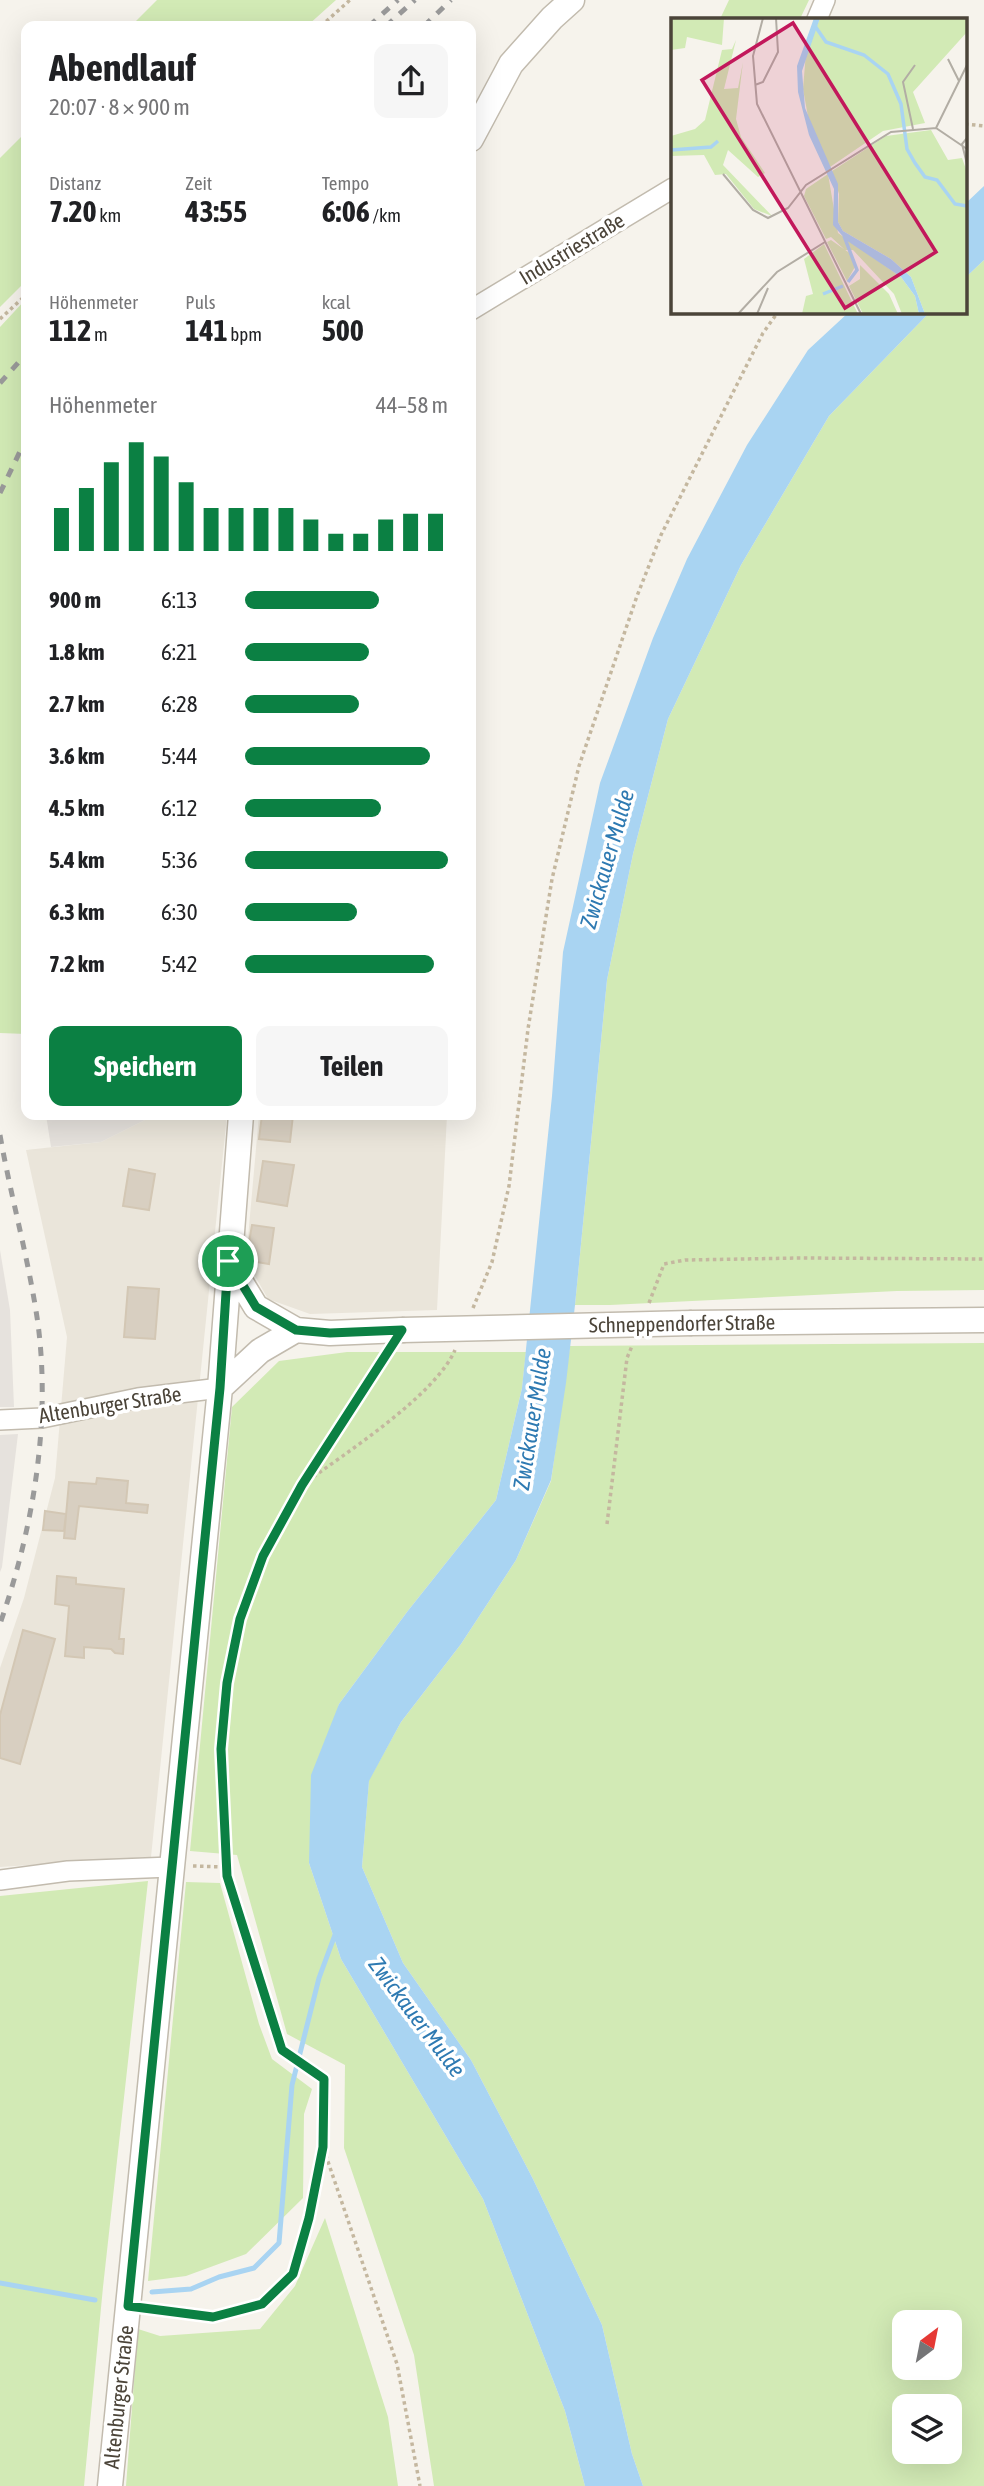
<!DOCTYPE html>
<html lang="de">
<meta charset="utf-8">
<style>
:root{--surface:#fff;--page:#f6f6f6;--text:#202124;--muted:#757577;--accent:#0b8043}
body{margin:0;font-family:"Asap Condensed",sans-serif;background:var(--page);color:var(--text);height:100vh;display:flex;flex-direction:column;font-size:26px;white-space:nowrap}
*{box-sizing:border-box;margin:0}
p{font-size:23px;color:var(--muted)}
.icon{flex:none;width:38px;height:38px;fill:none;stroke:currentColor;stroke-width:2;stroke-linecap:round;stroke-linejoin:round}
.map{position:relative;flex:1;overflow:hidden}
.drawer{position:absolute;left:21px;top:21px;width:455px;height:1099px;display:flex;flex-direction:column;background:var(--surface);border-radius:14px;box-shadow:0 7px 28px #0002}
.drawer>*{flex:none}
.needle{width:46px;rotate:32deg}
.buttons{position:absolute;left:892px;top:2310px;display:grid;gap:14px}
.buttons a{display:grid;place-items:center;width:70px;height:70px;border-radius:14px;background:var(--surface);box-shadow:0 7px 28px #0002;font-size:35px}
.pin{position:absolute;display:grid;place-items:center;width:60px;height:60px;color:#fff;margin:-30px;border:4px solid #fff;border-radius:50%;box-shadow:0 2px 7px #0007}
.round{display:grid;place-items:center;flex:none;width:74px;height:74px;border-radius:14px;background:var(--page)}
.overview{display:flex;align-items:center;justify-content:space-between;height:119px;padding:0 28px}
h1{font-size:38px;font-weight:700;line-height:52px}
.metrics{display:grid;grid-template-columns:repeat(3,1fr);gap:10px;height:119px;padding:7px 28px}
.metrics div{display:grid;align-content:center}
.metrics b{font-size:30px;font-weight:700}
.metrics small{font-size:19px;font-weight:400}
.metrics p{font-size:19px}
.chart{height:196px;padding:14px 28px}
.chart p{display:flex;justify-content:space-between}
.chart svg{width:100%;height:126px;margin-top:7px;stroke:var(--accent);stroke-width:6}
.cta{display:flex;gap:14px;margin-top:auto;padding:14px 28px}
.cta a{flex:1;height:80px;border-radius:14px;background:var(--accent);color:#fff;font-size:28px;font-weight:700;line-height:80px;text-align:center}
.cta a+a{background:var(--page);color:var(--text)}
ul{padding:0 28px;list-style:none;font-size:23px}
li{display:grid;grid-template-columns:112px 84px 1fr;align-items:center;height:52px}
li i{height:18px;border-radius:9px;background:var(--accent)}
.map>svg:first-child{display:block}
.residential{fill:#eae5da}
.industrial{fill:#e6e2dd}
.green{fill:#d2eab5;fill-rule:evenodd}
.water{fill:#a9d4f2}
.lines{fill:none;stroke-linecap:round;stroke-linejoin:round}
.stream{stroke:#a9d4f2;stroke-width:5}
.building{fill:#d8cfc1;stroke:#d3c7b4;stroke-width:2}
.minor-casing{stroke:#c2bbae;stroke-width:22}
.tertiary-casing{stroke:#c2bbae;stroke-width:27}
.path{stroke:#c4b79f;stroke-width:3.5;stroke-dasharray:3.5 3.5;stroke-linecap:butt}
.minor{stroke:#fff;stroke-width:19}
.tertiary{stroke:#fff;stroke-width:24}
.rail{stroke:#9a9a9a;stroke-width:5;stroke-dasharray:9 9;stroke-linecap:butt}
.tertiary-bridge-casing{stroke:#c2bbae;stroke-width:27;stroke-linecap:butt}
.tertiary-bridge{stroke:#fff;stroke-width:24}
.route-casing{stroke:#fff;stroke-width:14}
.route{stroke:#0b8043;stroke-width:9}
.labels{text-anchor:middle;stroke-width:7;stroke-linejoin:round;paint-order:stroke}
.street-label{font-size:21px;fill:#4b4439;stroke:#fff}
.water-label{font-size:23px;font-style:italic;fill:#2e7ab2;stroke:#fff}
.inset-river{fill:none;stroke:#a9d4f2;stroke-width:3.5}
.inset-road{fill:none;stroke:#b2ada4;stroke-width:2}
.view{fill:#c2185b;fill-opacity:0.15;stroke:#c2185b;stroke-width:3.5}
.inset-edge{fill:none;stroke:#4b4439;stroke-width:3.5}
</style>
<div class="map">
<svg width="984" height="2486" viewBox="0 0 984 2486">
<rect width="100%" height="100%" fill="#f6f3ec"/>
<path class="residential" d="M163 1115H227L151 1857 0 1867V1668L24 1598 55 1478 67 1337 26 1150 101 1142 149 1118Z
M259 1115H447L437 1310 310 1314 268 1299 246 1260Z"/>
<path class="industrial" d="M26 630V968L21 847V768Z
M46 1115H163L149 1118 101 1142 51 1147Z
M0 1250 10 1310 14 1407H0Z
M18 1434 2 1567 0 1572V1435Z"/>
<path class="green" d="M157 0H336L307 26H131Z
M729 0H809L800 19H720Z
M26 132V281L0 307V158Z
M984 260V1290L897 1291 610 1305H575L607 980 633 854 668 719 741 565 829 416 930 312H965V278Z
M26 299V630L22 708 21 779V847L26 937V1034L0 1033V327Z
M984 1343V2486H643L632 2454 602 2325 533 2179 471 2060 403 1963 362 1867 369 1780 401 1722 461 1644 516 1560 551 1481 570 1346ZM905 2322H950V2368H905ZM905 2406H950V2452H905Z
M347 1352H526L522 1388 496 1500 407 1612 339 1704 309 1863 341 1959 483 2199 565 2411 585 2486H434L414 2355 344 2148 345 2065 287 2034 237 1855 190 1851 232 1407 279 1361Z
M148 1881 103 2287 84 2486H0V1896Z
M186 1882 220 1883 259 2024 272 2059 312 2089 304 2114 303 2198 246 2254 186 2276 148 2281Z
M325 2218 388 2417 398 2486H126L138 2329 160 2336 260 2329 295 2286Z"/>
<path class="water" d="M984 186V260L965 278V204Z
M849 312H930L829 416 741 565 668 719 633 854 607 980 575 1305 566 1383 551 1480 516 1560 461 1644 401 1722 369 1781 362 1867 403 1963 471 2060 533 2179 602 2325 632 2454 643 2486H585L565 2411 483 2199 341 1959 309 1863 311 1775 339 1704 407 1612 496 1500 522 1388 552 1096 563 952 600 783 653 638 687 559 747 445 808 350Z"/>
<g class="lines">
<path class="stream" d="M0 2283 95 2300
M152 2292 191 2289 219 2277 254 2268 279 2243 292 2085 319 1978 336 1932"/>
</g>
<path class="building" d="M262 1115H293L290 1142 259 1139Z
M263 1161 294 1165 287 1206 257 1201Z
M129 1169 155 1174 149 1210 123 1206Z
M252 1225 274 1228 269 1264 246 1260Z
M128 1287 159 1289 155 1339 124 1337Z
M97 1478 128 1481 126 1503 148 1505 147 1513 79 1506 75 1539 64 1538 69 1482 96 1484Z
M45 1511 66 1514 64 1531 43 1530Z
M57 1576 76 1578V1584L124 1589 119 1639H124L123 1654 115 1653 111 1649 84 1647V1658L65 1656 69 1606 55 1604Z
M23 1630 55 1639 20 1764 0 1758V1715Z"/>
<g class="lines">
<g class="minor-casing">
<path id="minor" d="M817 19 825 0
M471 310 673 188
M0 1420 42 1418 138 1398 220 1388
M0 1880 68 1871 171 1867"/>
</g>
<g class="tertiary-casing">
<path id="tertiary" d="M471 139 511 64 552 18 572 0
M228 1261 256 1307 296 1330
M692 1323 984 1320
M220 1388 260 1351 296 1330 330 1333 402 1330
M110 2486 220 1388 241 1115"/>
</g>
<path class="path" d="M321 26 350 0
M965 124 984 126
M0 319 26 295
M649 1303 664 1264 685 1260 800 1258 984 1259
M473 1308 492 1262 509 1186 528 1029 552 879 579 766 637 596 661 535 763 333 778 312
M386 1351 302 1485 263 1556 240 1619 227 1683 221 1749 227 1876 282 2051 324 2079 323 2147 397 2364 420 2486
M302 1485C344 1454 435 1396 455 1350
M607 1524 627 1358 632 1346
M193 1866 226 1867
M147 2308 213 2317 262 2304 293 2274 309 2218 323 2149"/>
<use href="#minor" class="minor"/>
<use href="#tertiary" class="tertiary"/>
<path class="rail" d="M369 26 398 0
M386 26 415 0
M424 26 451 0
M0 383 26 354
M0 493 26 439
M0 1135C11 1198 29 1260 38 1324 51 1424 33 1529 0 1624"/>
<g class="tertiary-bridge-casing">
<path id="tertiary-bridge" d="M402 1330 692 1323"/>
</g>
<use href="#tertiary-bridge" class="tertiary-bridge"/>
</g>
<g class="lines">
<g class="route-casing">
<path id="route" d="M228 1261 256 1307 296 1330 330 1333 402 1330 302 1485 263 1556 240 1619 227 1683 221 1749 227 1876 282 2050 324 2079 323 2147 309 2218 293 2274 262 2304 213 2317 128 2306 220 1388Z"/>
</g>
<use href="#route" class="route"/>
</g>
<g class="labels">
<g class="street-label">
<text transform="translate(572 249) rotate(-31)" y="7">Industriestraße</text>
<text transform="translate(682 1324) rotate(-1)" y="7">Schneppendorfer Straße</text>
<text transform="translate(110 1405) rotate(-9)" y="7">Altenburger Straße</text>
<text transform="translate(119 2397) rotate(-84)" y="7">Altenburger Straße</text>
</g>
<g class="water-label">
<text transform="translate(607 859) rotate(-74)" y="8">Zwickauer Mulde</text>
<text transform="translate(532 1419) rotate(-81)" y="8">Zwickauer Mulde</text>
<text transform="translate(417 2017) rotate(53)" y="8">Zwickauer Mulde</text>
</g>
</g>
<g transform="translate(671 18)">
<rect width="296" height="296" fill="#f6f3ec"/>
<path d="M0 0H53L51 27 16 19 14 30 0 32ZM149 0H296V14L242 74 254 105 212 113 159 149 138 104 132 71 135 34ZM65 22 53 71 67 70 72 44 65 101 70 119 94 155 87 159 57 132 52 147 101 198 83 191 55 156 44 157 33 137 0 138V118L24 111 34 102 51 32 61 31ZM260 112 277 142 291 140 296 154V296H254L240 259 220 241 172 213 167 204 168 176 161 153 215 118ZM157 156 167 215 230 259 244 278 248 296H231L223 276 182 232H174L160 219 155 221 133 178 135 171ZM160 222 180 236 185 247 176 263 156 224ZM153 226 187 296H131L135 278 142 276 133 241ZM189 247 218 276 227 296H192L178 268 189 261Z" fill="#d2eab5"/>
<path d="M143 0H149L131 53 134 90 167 166V204L172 213 220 241 240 259 254 296H248L244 278 230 259 175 222 162 207 163 171 138 117 127 74 126 48Z" fill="#a9d4f2"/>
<path class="inset-river" d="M144 8 155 24 193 37 217 56 230 86 236 131 244 145 254 159 266 162 284 186 296 188M0 132 40 129 47 123M173 218 186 252 177 264M152 276 172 268"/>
<path class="inset-road" d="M92 0 82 38 86 86 190 296M277 41 288 63M84 67 92 64 107 34 105 0M265 110 296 47M242 111 232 64 244 47M296 120 291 126 296 146M52 156 82 192 97 200 117 190 135 167 220 114 265 110 296 131M67 296 106 254 154 224M86 296 97 270"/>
<path class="view" d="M122 5 265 234 174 290 31 62Z"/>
<rect width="296" height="296" class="inset-edge"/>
</g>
</svg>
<div class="buttons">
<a><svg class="needle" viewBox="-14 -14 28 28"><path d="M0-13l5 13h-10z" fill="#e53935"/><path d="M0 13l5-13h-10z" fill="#757577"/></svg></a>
<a><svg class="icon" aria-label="layers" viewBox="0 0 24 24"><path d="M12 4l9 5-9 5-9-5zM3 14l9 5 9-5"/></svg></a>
</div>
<div class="pin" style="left:228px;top:1261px;background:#1e9e55"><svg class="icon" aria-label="arrive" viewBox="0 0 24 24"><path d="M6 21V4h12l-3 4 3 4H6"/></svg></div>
<section class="drawer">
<div class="overview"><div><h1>Abendlauf</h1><p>20:07 · 8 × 900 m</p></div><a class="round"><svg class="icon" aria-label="share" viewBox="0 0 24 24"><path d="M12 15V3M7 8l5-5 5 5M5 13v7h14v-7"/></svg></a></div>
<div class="metrics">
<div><p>Distanz</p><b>7.20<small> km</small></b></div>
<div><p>Zeit</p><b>43:55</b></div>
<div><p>Tempo</p><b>6:06<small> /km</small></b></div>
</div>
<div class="metrics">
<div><p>Höhenmeter</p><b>112<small> m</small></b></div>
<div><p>Puls</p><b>141<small> bpm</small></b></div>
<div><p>kcal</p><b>500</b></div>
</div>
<div class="chart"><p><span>Höhenmeter</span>44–58 m</p>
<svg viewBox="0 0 160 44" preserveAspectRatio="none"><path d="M5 44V29M15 44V22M25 44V13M35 44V6M45 44V11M55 44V20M65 44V29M75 44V29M85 44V29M95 44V29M105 44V33M115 44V38M125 44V38M135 44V33M145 44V31M155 44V31"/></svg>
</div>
<ul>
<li><b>900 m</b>6:13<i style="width:66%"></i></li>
<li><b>1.8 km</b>6:21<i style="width:61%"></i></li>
<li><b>2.7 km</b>6:28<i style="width:56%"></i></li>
<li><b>3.6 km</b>5:44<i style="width:91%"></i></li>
<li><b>4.5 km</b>6:12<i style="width:67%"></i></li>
<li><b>5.4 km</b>5:36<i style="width:100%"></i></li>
<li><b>6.3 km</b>6:30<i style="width:55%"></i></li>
<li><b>7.2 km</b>5:42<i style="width:93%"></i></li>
</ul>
<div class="cta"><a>Speichern</a><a>Teilen</a></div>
</section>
</div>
